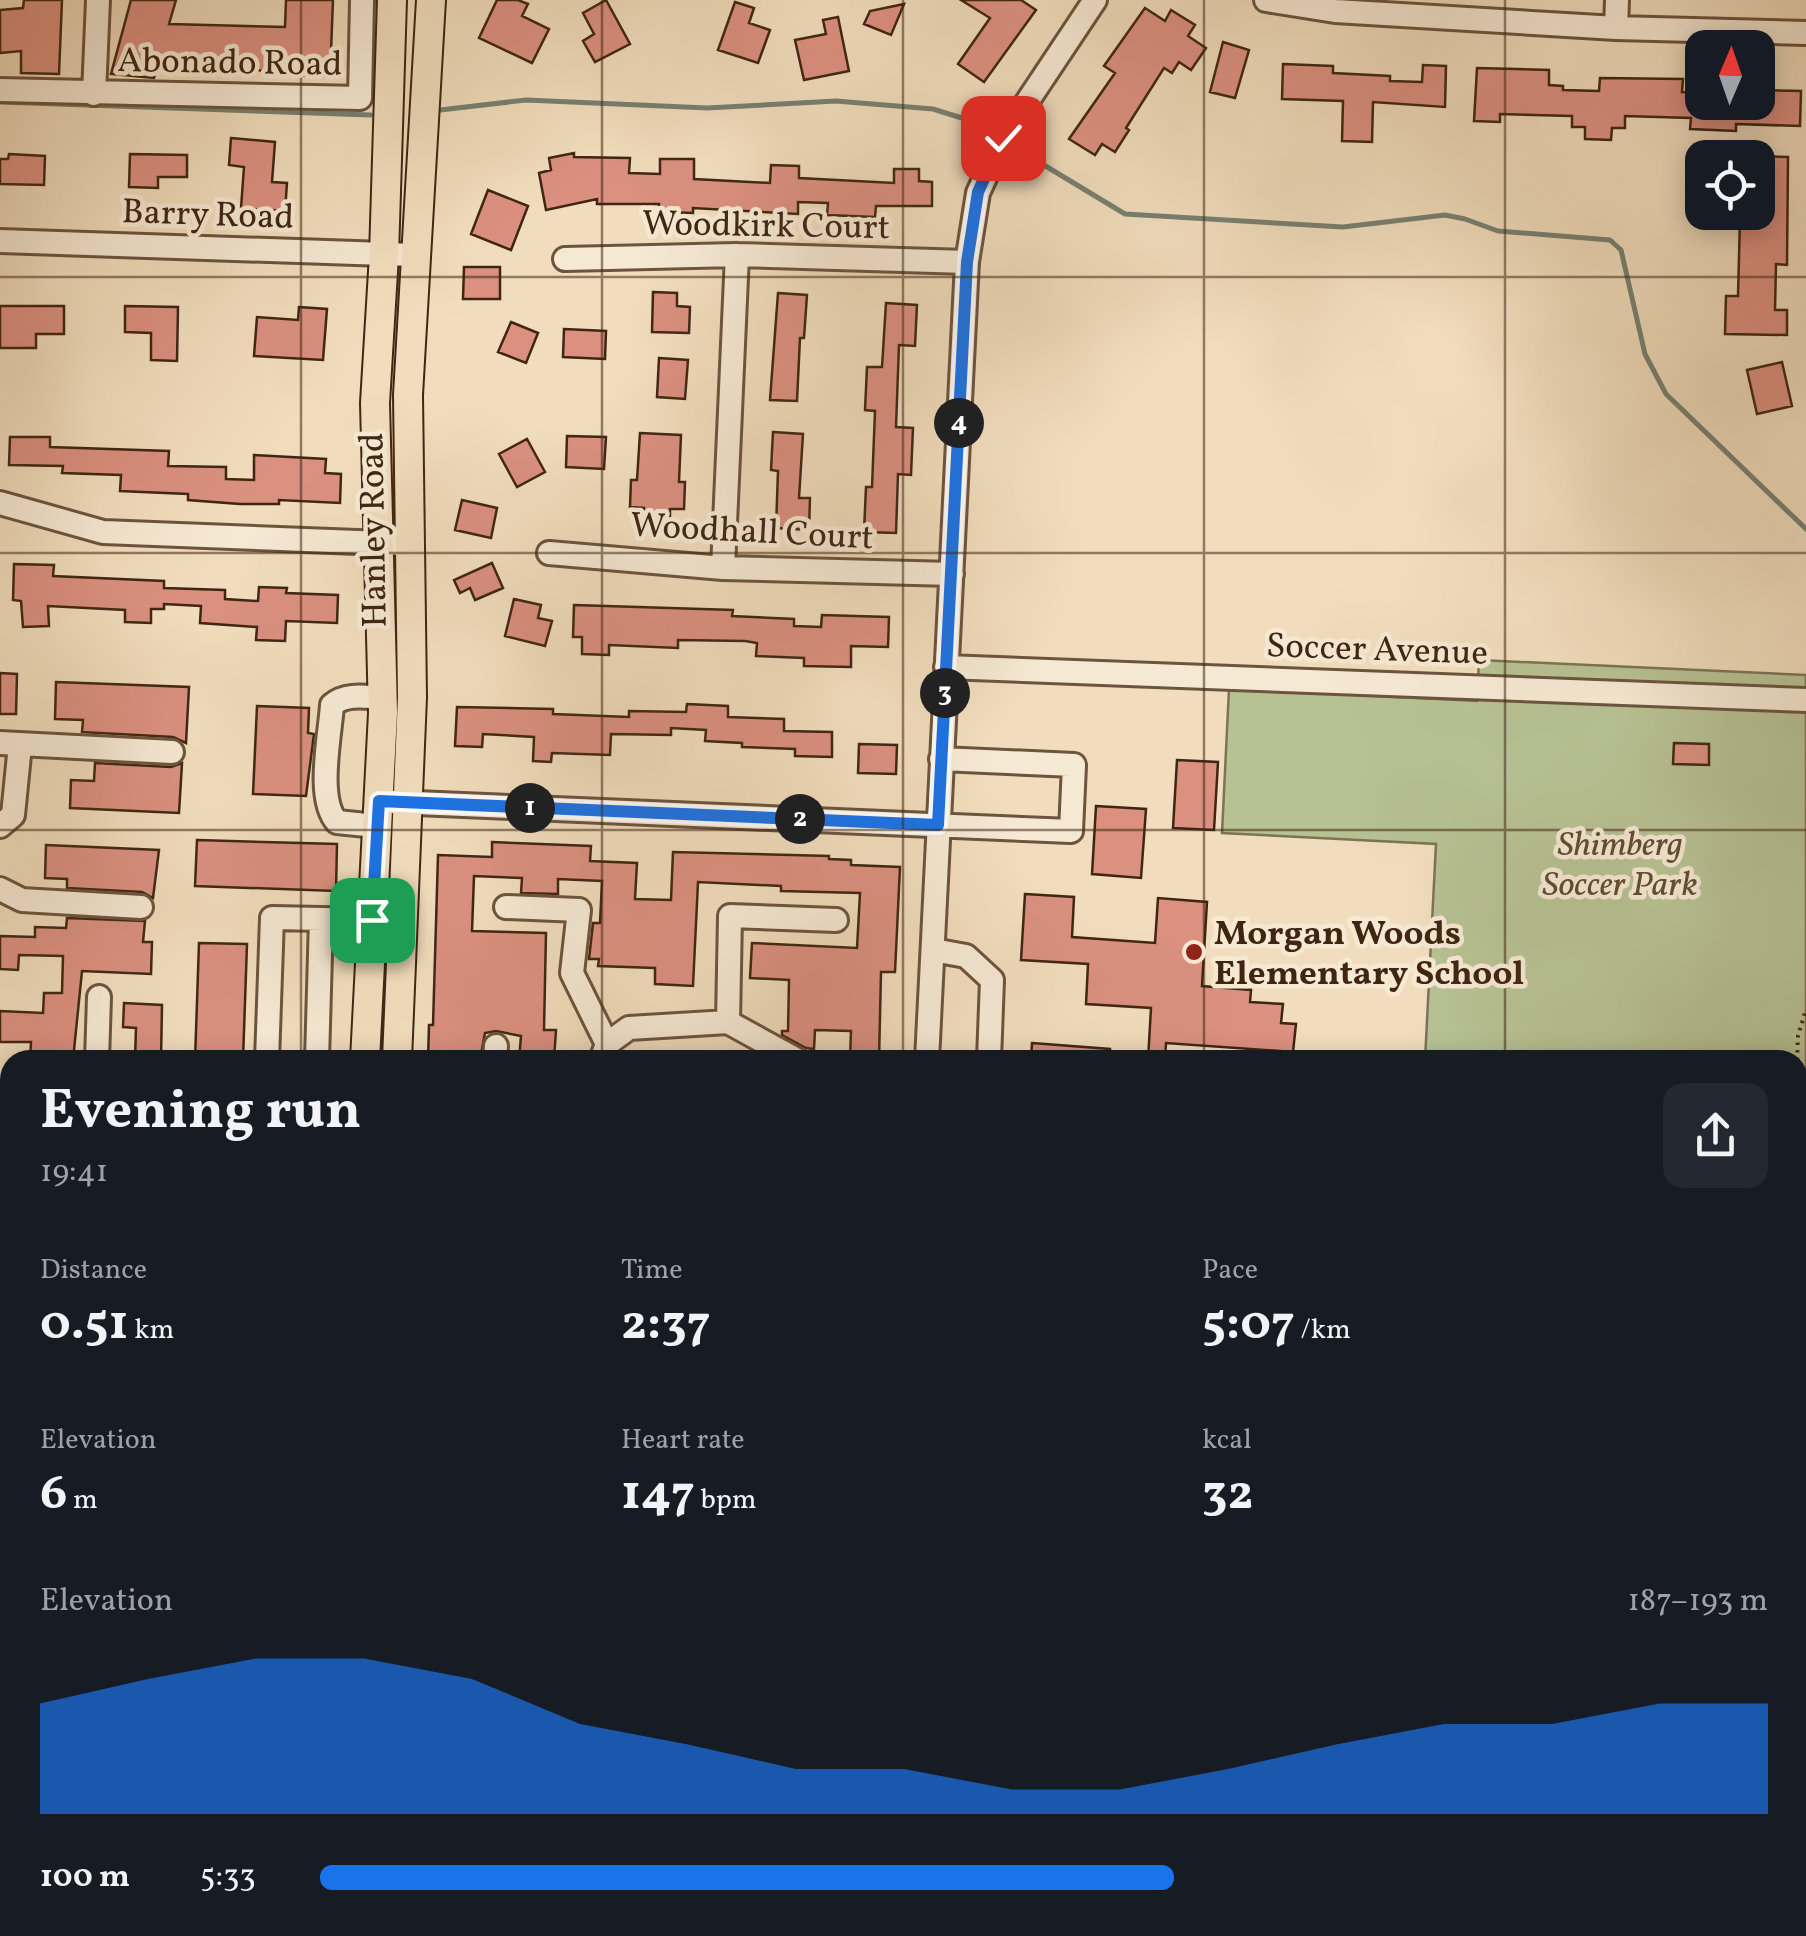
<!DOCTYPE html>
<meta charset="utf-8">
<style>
:root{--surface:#171b24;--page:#242831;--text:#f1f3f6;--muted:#9ea1a6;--accent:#1a73e8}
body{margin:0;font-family:Vollkorn,serif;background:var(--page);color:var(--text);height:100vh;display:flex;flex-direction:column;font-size:38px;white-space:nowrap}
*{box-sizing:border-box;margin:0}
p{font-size:32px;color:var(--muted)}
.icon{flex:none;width:55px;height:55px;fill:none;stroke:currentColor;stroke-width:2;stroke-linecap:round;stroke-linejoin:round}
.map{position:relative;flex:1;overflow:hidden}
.panel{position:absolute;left:0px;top:1050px;width:1808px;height:888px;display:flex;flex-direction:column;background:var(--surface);border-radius:30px 30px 0 0;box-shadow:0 5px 25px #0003}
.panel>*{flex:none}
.needle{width:65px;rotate:2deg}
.buttons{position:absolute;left:1685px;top:30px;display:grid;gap:20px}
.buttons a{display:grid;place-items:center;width:90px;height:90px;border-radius:20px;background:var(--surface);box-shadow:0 5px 25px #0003;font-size:50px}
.pin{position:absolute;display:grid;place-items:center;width:85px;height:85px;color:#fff;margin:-42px;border-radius:20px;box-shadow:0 5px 15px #0006}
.km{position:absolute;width:50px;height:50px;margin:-25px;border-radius:50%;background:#222;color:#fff;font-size:28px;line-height:50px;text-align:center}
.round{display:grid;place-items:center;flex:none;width:105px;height:105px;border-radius:20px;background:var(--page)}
.overview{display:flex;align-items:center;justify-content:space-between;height:170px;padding:0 40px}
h1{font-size:55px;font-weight:700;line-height:75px}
.stats{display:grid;grid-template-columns:repeat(3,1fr);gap:15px;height:170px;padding:10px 40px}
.stats div{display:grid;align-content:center}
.stats b{font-size:50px;font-weight:700}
.stats small{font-size:28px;font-weight:400}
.stats p{font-size:28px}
.chart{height:280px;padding:20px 40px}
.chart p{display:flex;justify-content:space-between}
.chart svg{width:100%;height:180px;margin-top:10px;fill:var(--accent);opacity:.7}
ul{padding:0 40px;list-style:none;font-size:32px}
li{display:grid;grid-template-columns:160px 120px 1fr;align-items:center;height:75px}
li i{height:25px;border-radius:12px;background:var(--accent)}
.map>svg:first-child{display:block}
.green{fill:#b7c294;stroke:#7c7453;stroke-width:2.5}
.water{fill:#9bbcb0;stroke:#778071;stroke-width:2.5}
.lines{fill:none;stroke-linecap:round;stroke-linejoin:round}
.stream{stroke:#778071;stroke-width:5}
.building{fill:#db9080;stroke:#402612;stroke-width:2.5}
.minor-casing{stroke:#6c543d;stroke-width:28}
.major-casing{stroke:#402612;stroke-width:32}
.path{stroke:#402612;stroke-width:4;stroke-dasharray:2.5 5;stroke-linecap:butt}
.minor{stroke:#f6e9d4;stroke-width:22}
.major{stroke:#f1ddbd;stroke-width:28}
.route-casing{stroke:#fff;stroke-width:20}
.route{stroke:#1a73e8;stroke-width:12}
.grid{fill:none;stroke:#402612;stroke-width:2.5;stroke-opacity:0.55}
.poi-dot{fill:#8f2418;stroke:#f6e9d4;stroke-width:4}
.labels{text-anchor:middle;stroke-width:9;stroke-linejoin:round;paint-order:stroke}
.street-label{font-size:35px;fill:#402612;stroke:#f6e9d4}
.park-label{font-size:35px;font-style:italic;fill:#5e4d32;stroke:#f6e9d4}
.poi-label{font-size:35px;font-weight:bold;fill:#402612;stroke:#f6e9d4;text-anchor:start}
</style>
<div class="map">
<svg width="1806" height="1936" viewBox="0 0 1806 1936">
<rect width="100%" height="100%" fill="#f1ddbd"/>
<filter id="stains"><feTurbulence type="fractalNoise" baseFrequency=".002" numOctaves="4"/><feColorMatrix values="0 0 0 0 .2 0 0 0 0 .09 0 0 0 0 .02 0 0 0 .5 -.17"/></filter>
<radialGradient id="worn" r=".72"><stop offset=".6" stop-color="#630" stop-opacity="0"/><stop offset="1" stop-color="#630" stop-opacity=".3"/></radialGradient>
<path class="green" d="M1479 660 1806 675V1701H1798V1060H1425L1436 844 1222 833 1229 689 1477 701Z"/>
<path class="water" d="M0 1695H10V1773L0 1772Z
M1798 1782 1806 1783V1864H1798Z"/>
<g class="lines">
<path class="stream" d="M0 102 371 115
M440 110 526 100 707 108 836 101 933 109 981 124
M1024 153 1125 214 1343 227 1445 215 1465 219 1498 231 1610 240 1621 250 1645 354 1666 394 1806 529"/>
</g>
<path class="building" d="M24 0H62L59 74 21 73V51L0 53V10L23 8Z
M131 0H176L169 24 285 27 286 0H333L330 77 283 74V71L157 68 154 78 111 74Z
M497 0H518L528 4 522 16 549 29 532 63 479 38Z
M606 0 630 44 595 62 583 41 594 34 583 13Z
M961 0H1021L1036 10 984 82 958 64 990 18Z
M735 2 754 8 749 23 770 30 758 63 718 50Z
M904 4 891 35 864 24 870 11Z
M1145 8 1165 21 1171 10 1195 25 1188 36 1206 48 1191 70 1179 62 1172 73 1164 68 1126 128 1129 130 1115 152 1102 144 1095 155 1069 139 1115 73 1104 66Z
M838 17 849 71 804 80 795 40 826 34 823 20Z
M1223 42 1249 50 1235 98 1210 92Z
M1283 64 1333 66V73L1390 76V81L1422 82 1423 65 1446 66 1445 107 1373 102 1372 142 1342 141 1343 101 1282 99Z
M1477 68 1549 70V85L1563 86V90L1599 91 1600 78 1683 79 1682 92 1702 93V102H1758V90L1801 91 1800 126 1736 124V131L1690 129 1691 118 1625 116V128H1612L1611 140 1585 139V127H1572V116L1500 114V122L1474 121Z
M231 138 275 142 272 182 287 183 285 211 241 208 244 167 229 165Z
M574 153V157L630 158 629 173 660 174V159H694V179L770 183 771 165 799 166V178L894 183V169H919V181L932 182V206H876L875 217 827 215 828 203 798 202V214L693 208V213L659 212V204H597V199L546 210 539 173 551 170 549 158Z
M9 154 45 156 44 185 0 184V159H8Z
M130 154 187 155V177H158V188L129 187Z
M1758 156 1788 157 1787 265 1776 264 1775 310H1787V335L1725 334 1726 296H1738L1740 218 1758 219Z
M488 190 528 206 511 250 471 234Z
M464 267H500V299H463Z
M653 292 677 293V306L690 307 689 333 652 332Z
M778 293 807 295 804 338H800L797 401 770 400Z
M886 303 917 305 915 346 899 345 896 427 913 428 911 475 898 474 896 533 864 532 866 487H872L875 411 865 410 867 367H882Z
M0 306H64V334H36V348H0Z
M125 306 178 307 177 361 151 360V333L125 332Z
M299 307 327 309 323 360 254 356 257 317 298 320Z
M511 322 538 333 526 363 498 352Z
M564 329 606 331 605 359 563 357Z
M659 358 688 360 685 399 657 397Z
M1782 362 1792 406 1757 414 1747 370Z
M773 432 803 434 799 498H810L809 530 776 528 778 471 771 470Z
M640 433 681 435 679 482H685L684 509H670V522L643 521 644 508 630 507 631 480H637Z
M567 436 606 437 604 469 566 467Z
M10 437H50V447L169 451 168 466 226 467V479L254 480V455L326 459 325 473 341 474 340 503 279 500V504H240L188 500V494L120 491 121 475 62 473 63 466 9 465Z
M527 439 545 472 517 487 499 454Z
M462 500 497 508 491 538 455 530Z
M492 563 503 588 475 600 470 588 460 593 454 580Z
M14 564 54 565 53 576 164 581V588L225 590V599L258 601 259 587 287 588 286 593 338 595 337 623 286 621 285 641 256 640 257 627 200 623 201 606 164 604V609H151V623L125 622V610L48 606 49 626 23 627 21 601 13 600Z
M514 599 541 605 538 618 552 621 545 646 505 636Z
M574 605 733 610 732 616 794 619V626L821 627 822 615 889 617 888 647 851 646V667L804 666V658L756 656 757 643 745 641 678 640V648L609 645V655L582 654V637H573Z
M0 673 17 674 16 714H0Z
M56 682 189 687 186 743 173 737 82 732 83 720 55 719Z
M687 704 728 706V717L784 719V731L832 732V757L795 756V749L742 747V743L705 741 706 730 671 728V735L611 734 610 755 552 753 551 762 533 761 534 737 483 734 482 747 455 746 457 707 553 709V714L629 717V711L686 712Z
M257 706 309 708 308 733 314 734 306 796 253 794Z
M1674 743 1709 744V765L1673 764Z
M859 744 897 745 896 774 858 773Z
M1177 760 1218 762 1214 830 1173 828Z
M95 763 171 767 182 763 179 813 70 808 71 780 94 781Z
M1096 806 1146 809 1141 878 1092 874Z
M197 840 337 844 336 891 195 886Z
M492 842 591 846 590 861 637 863 635 899 671 900 673 852 829 856V859L851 860V865L900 867 895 972H881L879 1060H850L851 1031 815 1030 814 1049 806 1048 782 1035V1031H788L789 980 750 978 752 943 857 948 860 893 781 891V886L698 882 693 986 655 984V968L598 966 599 959H589L593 923H600L602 881 558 879V894L521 893 522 878 474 876 472 931 546 933 544 1030H556L554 1060H519L521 1036 496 1031 485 1033 480 1060H428L429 1025H433L438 855 492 857Z
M46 845 159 850 153 898 142 892 67 888V879L45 878Z
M1025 894 1074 897 1072 937 1155 943 1158 898 1207 902 1202 986 1251 990 1250 1002 1283 1004 1281 1023 1296 1024 1293 1052 1166 1043 1165 1060H1148L1151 1008 1086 1004 1088 964 1021 960Z
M67 918 145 921 143 942H152L151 974 82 971 73 1060H30L31 1042H0V1011L43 1013 44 993H62L63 956 19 955 18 970 0 969V936L35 937V927L66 928Z
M199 943 247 944 243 1060H195Z
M124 1003 162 1005 161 1060H135L136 1028 123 1027Z
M1032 1043 1110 1049V1060H1031Z"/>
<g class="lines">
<g class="minor-casing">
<path id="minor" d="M1266 0 1335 11 1616 28 1806 33
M1616 28 1617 0
M0 90 360 98 362 0
M94 94 98 0
M0 241 414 255
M565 259 737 255 967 262
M0 503 103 532 409 544
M549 553 723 568 952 574
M723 568 737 255
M946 667 1806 700
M0 743 172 752
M393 802 1071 831 1074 765 941 759
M0 826 13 815 20 745
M376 826 337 822C316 799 330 736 332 705 346 693 366 697 383 698
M0 889 22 900 141 907
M506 907 579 910 572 973 607 1044
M933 950 966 956 992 980 989 1060
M728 1022 730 916 836 920
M97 1060 99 997
M267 1060 272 918 372 920
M317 1060 321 919
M495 1060 496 1046
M601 1060 607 1044 629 1028 728 1022 797 1060
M927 1060 967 262 978 193 1003 138 1095 0
M0 1171H10
M0 1202 10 1203
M0 1425 10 1426
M0 1493 10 1460
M1798 1646 1806 1647"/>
</g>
<g class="major-casing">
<path id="major" d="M365 1060 383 713 375 403 384 255 392 0
M397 1060 412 697 408 395 431 0
M321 1936V1928
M353 1936V1928"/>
</g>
<path class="path" d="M1797 1060 1798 1036 1806 1009
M1798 1230 1806 1256
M0 1583H10
M1798 1733H1806"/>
<use href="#minor" class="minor"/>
<use href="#major" class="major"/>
</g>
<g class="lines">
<g class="route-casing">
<path id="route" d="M372 920 379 801 938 825 967 262 978 192 1003 138"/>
</g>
<use href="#route" class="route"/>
</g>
<path class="grid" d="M301 0V1060M602 0V1060M903 0V1060M1204 0V1060M1505 0V1060M0 277H1806M0 553H1806M0 830H1806M0 1106H10M1798 1106H1806M0 1383H10M1798 1383H1806M0 1659H10M1798 1659H1806M301 1928V1936M602 1928V1936M903 1928V1936M1204 1928V1936M1505 1928V1936"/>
<circle class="poi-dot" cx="1194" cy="952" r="10"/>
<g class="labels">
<g class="street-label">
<text transform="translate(230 61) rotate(1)" y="12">Abonado Road</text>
<text transform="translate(208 213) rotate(2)" y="12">Barry Road</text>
<text transform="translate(766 224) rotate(1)" y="12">Woodkirk Court</text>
<text transform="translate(372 530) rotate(-91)" y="12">Hanley Road</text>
<text transform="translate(752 530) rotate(3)" y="12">Woodhall Court</text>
<text transform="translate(1377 648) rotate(2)" y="12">Soccer Avenue</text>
</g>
<g class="park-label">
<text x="1620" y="855">Shimberg<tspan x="1620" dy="40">Soccer Park</tspan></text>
</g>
<g class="poi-label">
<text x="1214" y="944">Morgan Woods<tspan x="1214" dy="40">Elementary School</tspan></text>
</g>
</g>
<rect width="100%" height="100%" filter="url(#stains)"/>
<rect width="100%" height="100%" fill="url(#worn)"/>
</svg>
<div class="buttons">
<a><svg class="needle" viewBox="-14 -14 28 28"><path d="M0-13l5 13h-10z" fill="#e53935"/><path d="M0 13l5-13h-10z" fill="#9ea1a6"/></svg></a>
<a><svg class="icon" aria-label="locate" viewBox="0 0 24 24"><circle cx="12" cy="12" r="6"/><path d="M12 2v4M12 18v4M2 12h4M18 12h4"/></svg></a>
</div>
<div class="pin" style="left:372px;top:920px;background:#1e9e55"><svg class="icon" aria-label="arrive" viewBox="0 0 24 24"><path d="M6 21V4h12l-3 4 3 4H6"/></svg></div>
<div class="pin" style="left:1003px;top:138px;background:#d93025"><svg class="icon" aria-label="check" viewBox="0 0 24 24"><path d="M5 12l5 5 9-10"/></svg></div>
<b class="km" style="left:530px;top:808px">1</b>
<b class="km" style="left:800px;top:819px">2</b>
<b class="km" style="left:945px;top:693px">3</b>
<b class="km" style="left:959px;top:423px">4</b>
<section class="panel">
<div class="overview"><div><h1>Evening run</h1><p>19:41</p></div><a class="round"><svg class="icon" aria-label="share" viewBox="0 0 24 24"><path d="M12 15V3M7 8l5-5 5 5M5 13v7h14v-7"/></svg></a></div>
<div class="stats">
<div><p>Distance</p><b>0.51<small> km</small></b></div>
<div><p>Time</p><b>2:37</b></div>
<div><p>Pace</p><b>5:07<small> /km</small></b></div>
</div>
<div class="stats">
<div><p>Elevation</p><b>6<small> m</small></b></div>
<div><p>Heart rate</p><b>147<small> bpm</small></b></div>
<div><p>kcal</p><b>32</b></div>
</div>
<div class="chart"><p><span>Elevation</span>187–193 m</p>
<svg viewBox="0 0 160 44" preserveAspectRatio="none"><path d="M0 44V17L10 11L20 6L30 6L40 11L50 22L60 27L70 33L80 33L90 38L100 38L110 33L120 27L130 22L140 22L150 17L160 17V44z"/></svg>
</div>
<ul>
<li><b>100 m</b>5:33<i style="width:59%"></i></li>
</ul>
</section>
</div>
